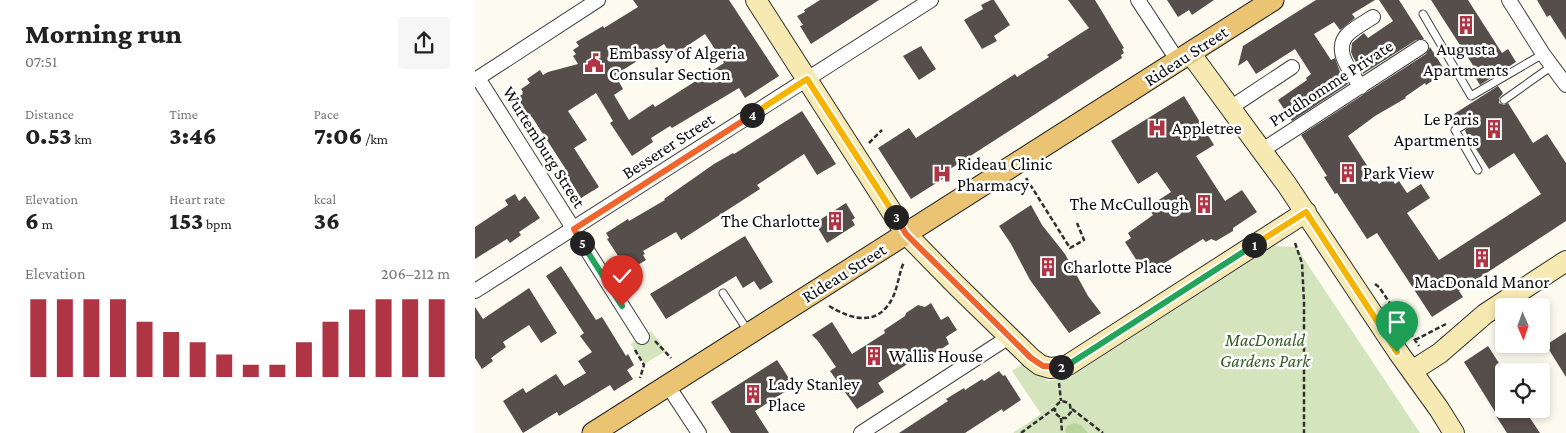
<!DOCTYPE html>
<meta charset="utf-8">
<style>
:root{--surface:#fff;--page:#f6f6f6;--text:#222;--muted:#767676;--accent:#af3444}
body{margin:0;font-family:"Crimson Pro",serif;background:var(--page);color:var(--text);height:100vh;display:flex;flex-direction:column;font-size:19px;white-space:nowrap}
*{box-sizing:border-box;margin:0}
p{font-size:16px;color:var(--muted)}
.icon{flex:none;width:28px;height:28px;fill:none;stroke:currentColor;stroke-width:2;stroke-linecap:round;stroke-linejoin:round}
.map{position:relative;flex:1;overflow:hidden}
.sheet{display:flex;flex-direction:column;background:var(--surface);width:475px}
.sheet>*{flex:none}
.needle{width:32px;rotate:178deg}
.fabs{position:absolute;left:1020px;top:298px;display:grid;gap:10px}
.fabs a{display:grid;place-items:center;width:55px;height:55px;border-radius:5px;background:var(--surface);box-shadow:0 2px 8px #0003;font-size:25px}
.pin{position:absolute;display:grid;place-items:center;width:42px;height:42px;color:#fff;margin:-51px -21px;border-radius:50% 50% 50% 0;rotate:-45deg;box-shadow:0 0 5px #0007}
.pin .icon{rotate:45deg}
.km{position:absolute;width:25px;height:25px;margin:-12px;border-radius:50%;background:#222;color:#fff;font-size:14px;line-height:25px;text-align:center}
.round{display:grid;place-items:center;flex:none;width:52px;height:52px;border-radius:5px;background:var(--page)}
.headline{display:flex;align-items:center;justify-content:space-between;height:85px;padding:0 25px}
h1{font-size:28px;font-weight:800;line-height:38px}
.metrics{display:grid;grid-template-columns:repeat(3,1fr);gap:8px;height:85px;padding:5px 25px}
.metrics div{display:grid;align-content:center}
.metrics b{font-size:25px;font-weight:800}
.metrics small{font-size:14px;font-weight:400}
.metrics p{font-size:14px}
.chart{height:140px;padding:10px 25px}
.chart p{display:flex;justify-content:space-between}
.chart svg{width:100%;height:90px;margin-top:5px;stroke:var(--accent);stroke-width:6}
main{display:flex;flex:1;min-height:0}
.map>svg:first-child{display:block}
.green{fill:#d4e4bd}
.forest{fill:#bad49e}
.building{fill:#554e4b;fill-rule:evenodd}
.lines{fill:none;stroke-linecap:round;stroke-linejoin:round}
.lane-casing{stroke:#414141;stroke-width:9}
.street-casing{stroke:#414141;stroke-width:16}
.secondary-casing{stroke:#303030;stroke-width:22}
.primary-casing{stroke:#1f1f1f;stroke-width:23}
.path{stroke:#303030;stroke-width:2.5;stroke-dasharray:5 2.5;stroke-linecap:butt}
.lane{stroke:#fff;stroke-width:7}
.street{stroke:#fff;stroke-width:14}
.secondary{stroke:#f6e9b2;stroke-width:20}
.primary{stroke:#eac473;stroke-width:21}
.split-1-casing{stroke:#fff;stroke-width:10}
.split-2-casing{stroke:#fff;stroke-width:10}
.split-3-casing{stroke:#fff;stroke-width:10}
.split-4-casing{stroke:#fff;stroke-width:10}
.split-5-casing{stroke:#fff;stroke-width:10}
.split-6-casing{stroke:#fff;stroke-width:10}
.split-1{stroke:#f5b400;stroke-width:6}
.split-2{stroke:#22a559;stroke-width:6}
.split-3{stroke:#f0652b;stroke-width:6}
.split-4{stroke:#f5b400;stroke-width:6}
.split-5{stroke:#f0652b;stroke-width:6}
.split-6{stroke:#22a559;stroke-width:6}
.labels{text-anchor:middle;stroke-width:5;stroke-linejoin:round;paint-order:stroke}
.poi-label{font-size:18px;fill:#0e0e0e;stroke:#fff;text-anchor:start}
.street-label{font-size:18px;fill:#0e0e0e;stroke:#fff}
.park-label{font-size:18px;font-style:italic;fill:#355e25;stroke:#fff}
</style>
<main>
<section class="sheet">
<div class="headline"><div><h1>Morning run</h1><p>07:51</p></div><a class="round"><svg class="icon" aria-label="share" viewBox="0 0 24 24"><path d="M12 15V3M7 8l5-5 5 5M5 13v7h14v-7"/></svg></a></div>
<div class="metrics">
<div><p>Distance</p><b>0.53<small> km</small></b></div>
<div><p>Time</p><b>3:46</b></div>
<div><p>Pace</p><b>7:06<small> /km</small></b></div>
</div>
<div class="metrics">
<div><p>Elevation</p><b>6<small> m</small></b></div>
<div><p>Heart rate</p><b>153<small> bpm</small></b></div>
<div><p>kcal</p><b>36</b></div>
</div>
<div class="chart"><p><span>Elevation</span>206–212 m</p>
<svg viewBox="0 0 160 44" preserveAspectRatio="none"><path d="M5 44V6M15 44V6M25 44V6M35 44V6M45 44V17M55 44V22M65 44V27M75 44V33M85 44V38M95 44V38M105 44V27M115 44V17M125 44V11M135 44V6M145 44V6M155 44V6"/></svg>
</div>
</section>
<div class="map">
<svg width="1091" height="433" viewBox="0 0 1091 433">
<rect width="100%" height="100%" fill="#fdfaf0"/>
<path class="green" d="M799 246 821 247 945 433H538L566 414 537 371 549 363 573 381 597 376Z
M176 331 191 351 169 364 156 344Z"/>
<path class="forest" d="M599 423 606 425 613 433H591L590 430 592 426Z"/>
<path class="building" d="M158 0H254L304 76 270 98 264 88 197 128 195 126 176 138 178 142 157 156 135 123 138 121 121 93 93 111 112 140 99 148 124 187 106 198 88 169 90 168 57 117 50 112 41 98 48 94 47 93 48 92 46 89 55 83 52 79 65 70 68 75 73 72 103 64 98 56 101 54 98 50 104 46 101 42 128 26 129 28 163 7ZM230 34 249 63 180 107 178 104 154 120 139 95 148 89 140 75 189 44 197 56Z
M345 0H404L336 44 325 26 328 25 322 16 330 12 329 10Z
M516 0H519L535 25 519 36 522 41 507 49 489 20 508 9 506 5Z
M593 0H620L649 48 647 49 649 53 646 55 647 58 472 171 474 175 436 199 403 148 434 128 441 138 540 74 542 77 574 57 572 55 614 28Z
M692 0H739L717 15 714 10 703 17Z
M841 0H900L877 14 880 18 865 30 859 22 839 34 856 60 860 58 865 72 873 84 817 121 803 100 832 80 831 78 836 74 820 49 781 74 772 60 763 66 768 46Z
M904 0H924L949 39 941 40 888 74 878 57 876 52 877 43 889 33 893 38 918 21Z
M956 0H993L1027 53 1033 49 1041 62 1005 85 997 72 1001 70Z
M1062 0H1091V40L1075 15 1072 17Z
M446 46 461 69 444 80 428 56Z
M955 47 971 72 951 85 950 83 930 97 931 98 900 116 873 136 904 184 915 176 920 184 924 181 932 193 946 184 955 198 932 213 964 260 1066 194 1039 153 1014 169 992 135 990 130 994 127 993 122 990 120 984 122 979 114 1023 86 1028 93 1024 98V103L1029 105 1033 103 1058 143 1072 134 1091 163V221L984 291 988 297 957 317 902 233 892 239 862 193 860 194 849 177 852 176 826 135 951 54Z
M709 96 739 145 721 156 750 201 767 190 782 212 758 228V231L741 241 736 239 731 242 728 239 672 274 670 271 669 272 650 242 656 238 653 233 678 215 673 207 696 192 682 172 663 184 636 141Z
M327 111 361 164 342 175 329 154 282 185 285 189 206 240 201 232 168 251 170 254 168 255 171 260 153 271 132 239 134 238 131 233 153 219 154 221 190 200 189 199 239 164 258 153 259 154Z
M40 194 44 201 50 196 65 218 44 232 46 235 35 243 32 239 0 259V227L33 205 30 200Z
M371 203 380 218 377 220 380 225 352 243 340 223Z
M556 205 567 225 590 254 613 296 626 313 594 333 555 280 536 244 524 226Z
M270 236 298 282 285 290 279 281 268 288 261 276 191 319 175 294Z
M86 266 121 320 127 317 151 356 153 354 159 365 152 370 158 379 139 391 135 385 84 416 82 412 48 433 28 401 48 388 51 393 81 374 89 386 111 373 103 361 117 352 105 336 109 333 71 276Z
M54 288 82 333 66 343 54 325 28 342 31 347 16 358 18 361 7 369 0 358V307L8 319Z
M456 303 466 320 473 316 482 330 471 337 474 344 454 357 451 352 403 383 409 392 382 409 355 371 361 367 343 341 337 335 357 322 377 354 410 333 409 330 430 316 431 313 443 305 450 307Z
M1091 332V377L1071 345Z
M1013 346 1029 371V409H1049L1065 433H1032L1021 416 1022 415 989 362Z
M302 360 319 386 280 411 294 433H256L236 402Z
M524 371 528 376 530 375 546 400 528 412 527 409 490 433H424L473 401 471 399 489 388 490 390 507 379 509 381Z"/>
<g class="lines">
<g class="lane-casing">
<path id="lane" d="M948 14 996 96 1068 54
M1029 100 1077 66
M989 125 980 130 1003 170
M248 293 273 331"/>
</g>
<g class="street-casing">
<path id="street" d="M663 0 703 61
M1034 0 1068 54 1091 85
M3 78 167 337
M0 80 123 0
M886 87C876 72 856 49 874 33 881 27 890 22 898 17
M755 108 817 67
M786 151 946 47
M0 291 456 0
M193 386 224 433
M386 433 534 337"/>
</g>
<g class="secondary-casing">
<path id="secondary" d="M281 0 431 234 481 285 556 358 565 365 575 368 586 367 593 365 831 212
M715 53 812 185 923 352 964 409 979 433
M937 371 965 353 1010 314 1091 261"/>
</g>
<g class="primary-casing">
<path id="primary" d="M118 433 798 0"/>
</g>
<path class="path" d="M394 143 407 130
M551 178 595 248 609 240 602 223
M820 243 827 263 829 302V433
M900 284 904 287 944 346
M354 306C379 321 404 326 418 297 423 286 424 273 429 262
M940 340 971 324
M180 341 196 358
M160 350 169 365 165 378
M584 383 586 401
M597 409 628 433
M586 418 587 433
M546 433 580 408C583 401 589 399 595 405L596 412 591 418H586L580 413V408"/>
<use href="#lane" class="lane"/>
<use href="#street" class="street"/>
<use href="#secondary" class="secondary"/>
<use href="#primary" class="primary"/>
</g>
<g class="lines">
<g class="split-1-casing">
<path id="split-1" d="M779 245 831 212 922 352"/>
</g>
<g class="split-2-casing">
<path id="split-2" d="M586 367 593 365 779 245"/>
</g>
<g class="split-3-casing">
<path id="split-3" d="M421 217 431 234 451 254 556 358 568 366 586 367"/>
</g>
<g class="split-4-casing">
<path id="split-4" d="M277 115 332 79 421 217"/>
</g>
<g class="split-5-casing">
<path id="split-5" d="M107 243 99 229 277 115"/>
</g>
<g class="split-6-casing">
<path id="split-6" d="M107 243 147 306"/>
</g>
<use href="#split-1" class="split-1"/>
<use href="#split-2" class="split-2"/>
<use href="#split-3" class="split-3"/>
<use href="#split-4" class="split-4"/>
<use href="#split-5" class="split-5"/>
<use href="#split-6" class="split-6"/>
</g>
<defs>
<g id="building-bare" transform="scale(1.5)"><path d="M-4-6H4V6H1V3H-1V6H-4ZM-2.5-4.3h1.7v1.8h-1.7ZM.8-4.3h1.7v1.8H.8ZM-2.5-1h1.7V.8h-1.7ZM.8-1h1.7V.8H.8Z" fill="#af3444" stroke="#fff" stroke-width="2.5" paint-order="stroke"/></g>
<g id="civic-bare" transform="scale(1.5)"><path d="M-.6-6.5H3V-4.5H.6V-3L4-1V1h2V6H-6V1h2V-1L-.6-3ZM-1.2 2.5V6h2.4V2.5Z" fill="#af3444" stroke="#fff" stroke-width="2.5" paint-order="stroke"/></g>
<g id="hospital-bare" transform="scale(1.5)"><path d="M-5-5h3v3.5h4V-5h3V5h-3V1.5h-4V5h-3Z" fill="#af3444" stroke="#fff" stroke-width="2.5" paint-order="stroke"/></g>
</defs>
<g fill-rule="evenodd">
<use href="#building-bare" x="991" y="25"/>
<use href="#civic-bare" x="119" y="63"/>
<use href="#hospital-bare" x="682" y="128"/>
<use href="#building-bare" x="1019" y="129"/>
<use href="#building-bare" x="873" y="173"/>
<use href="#hospital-bare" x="467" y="174"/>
<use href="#building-bare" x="729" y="204"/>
<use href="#building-bare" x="360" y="221"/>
<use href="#building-bare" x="1007" y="258"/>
<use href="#building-bare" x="573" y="267"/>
<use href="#building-bare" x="399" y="356"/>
<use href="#building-bare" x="278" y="394"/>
</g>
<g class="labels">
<g class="poi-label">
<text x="991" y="55" text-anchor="middle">Augusta<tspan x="991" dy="21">Apartments</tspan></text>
<text x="134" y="59">Embassy of Algeria<tspan x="134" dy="21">Consular Section</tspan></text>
<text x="1004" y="125" text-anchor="end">Le Paris<tspan x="1004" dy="21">Apartments</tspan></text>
<text x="697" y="134">Appletree</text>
<text x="482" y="170">Rideau Clinic<tspan x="482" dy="21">Pharmacy</tspan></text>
<text x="888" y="179">Park View</text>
<text x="714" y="210" text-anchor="end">The McCullough</text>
<text x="345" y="227" text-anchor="end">The Charlotte</text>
<text x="588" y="273">Charlotte Place</text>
<text x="1007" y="288" text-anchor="middle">MacDonald Manor</text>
<text x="414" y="362">Wallis House</text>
<text x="293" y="390">Lady Stanley<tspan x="293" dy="21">Place</tspan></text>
</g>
<g class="street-label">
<text transform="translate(711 56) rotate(-33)" y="6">Rideau Street</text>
<text transform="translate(856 83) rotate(-33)" y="6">Prudhomme Private</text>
<text transform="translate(193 146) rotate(-33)" y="6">Besserer Street</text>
<text transform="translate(69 147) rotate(58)" y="6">Wurtemburg Street</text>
<text transform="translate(369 273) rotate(-32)" y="6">Rideau Street</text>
</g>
<g class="park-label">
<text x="790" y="346">MacDonald<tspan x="790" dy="21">Gardens Park</tspan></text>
</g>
</g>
</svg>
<div class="fabs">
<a><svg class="needle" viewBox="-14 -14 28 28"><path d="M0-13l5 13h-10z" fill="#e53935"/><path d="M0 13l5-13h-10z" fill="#767676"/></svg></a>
<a><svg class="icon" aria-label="locate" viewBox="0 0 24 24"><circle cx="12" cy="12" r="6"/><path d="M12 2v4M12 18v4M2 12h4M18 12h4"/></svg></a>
</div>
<div class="pin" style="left:922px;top:352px;background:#1e9e55"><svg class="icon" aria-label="arrive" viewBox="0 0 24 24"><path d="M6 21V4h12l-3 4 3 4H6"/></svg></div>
<div class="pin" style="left:147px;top:306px;background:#d93025"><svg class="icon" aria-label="check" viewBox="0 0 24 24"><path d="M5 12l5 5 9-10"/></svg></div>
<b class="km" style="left:779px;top:245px">1</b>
<b class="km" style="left:586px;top:367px">2</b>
<b class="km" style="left:421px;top:217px">3</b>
<b class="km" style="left:277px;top:115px">4</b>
<b class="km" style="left:107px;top:243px">5</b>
</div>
</main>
